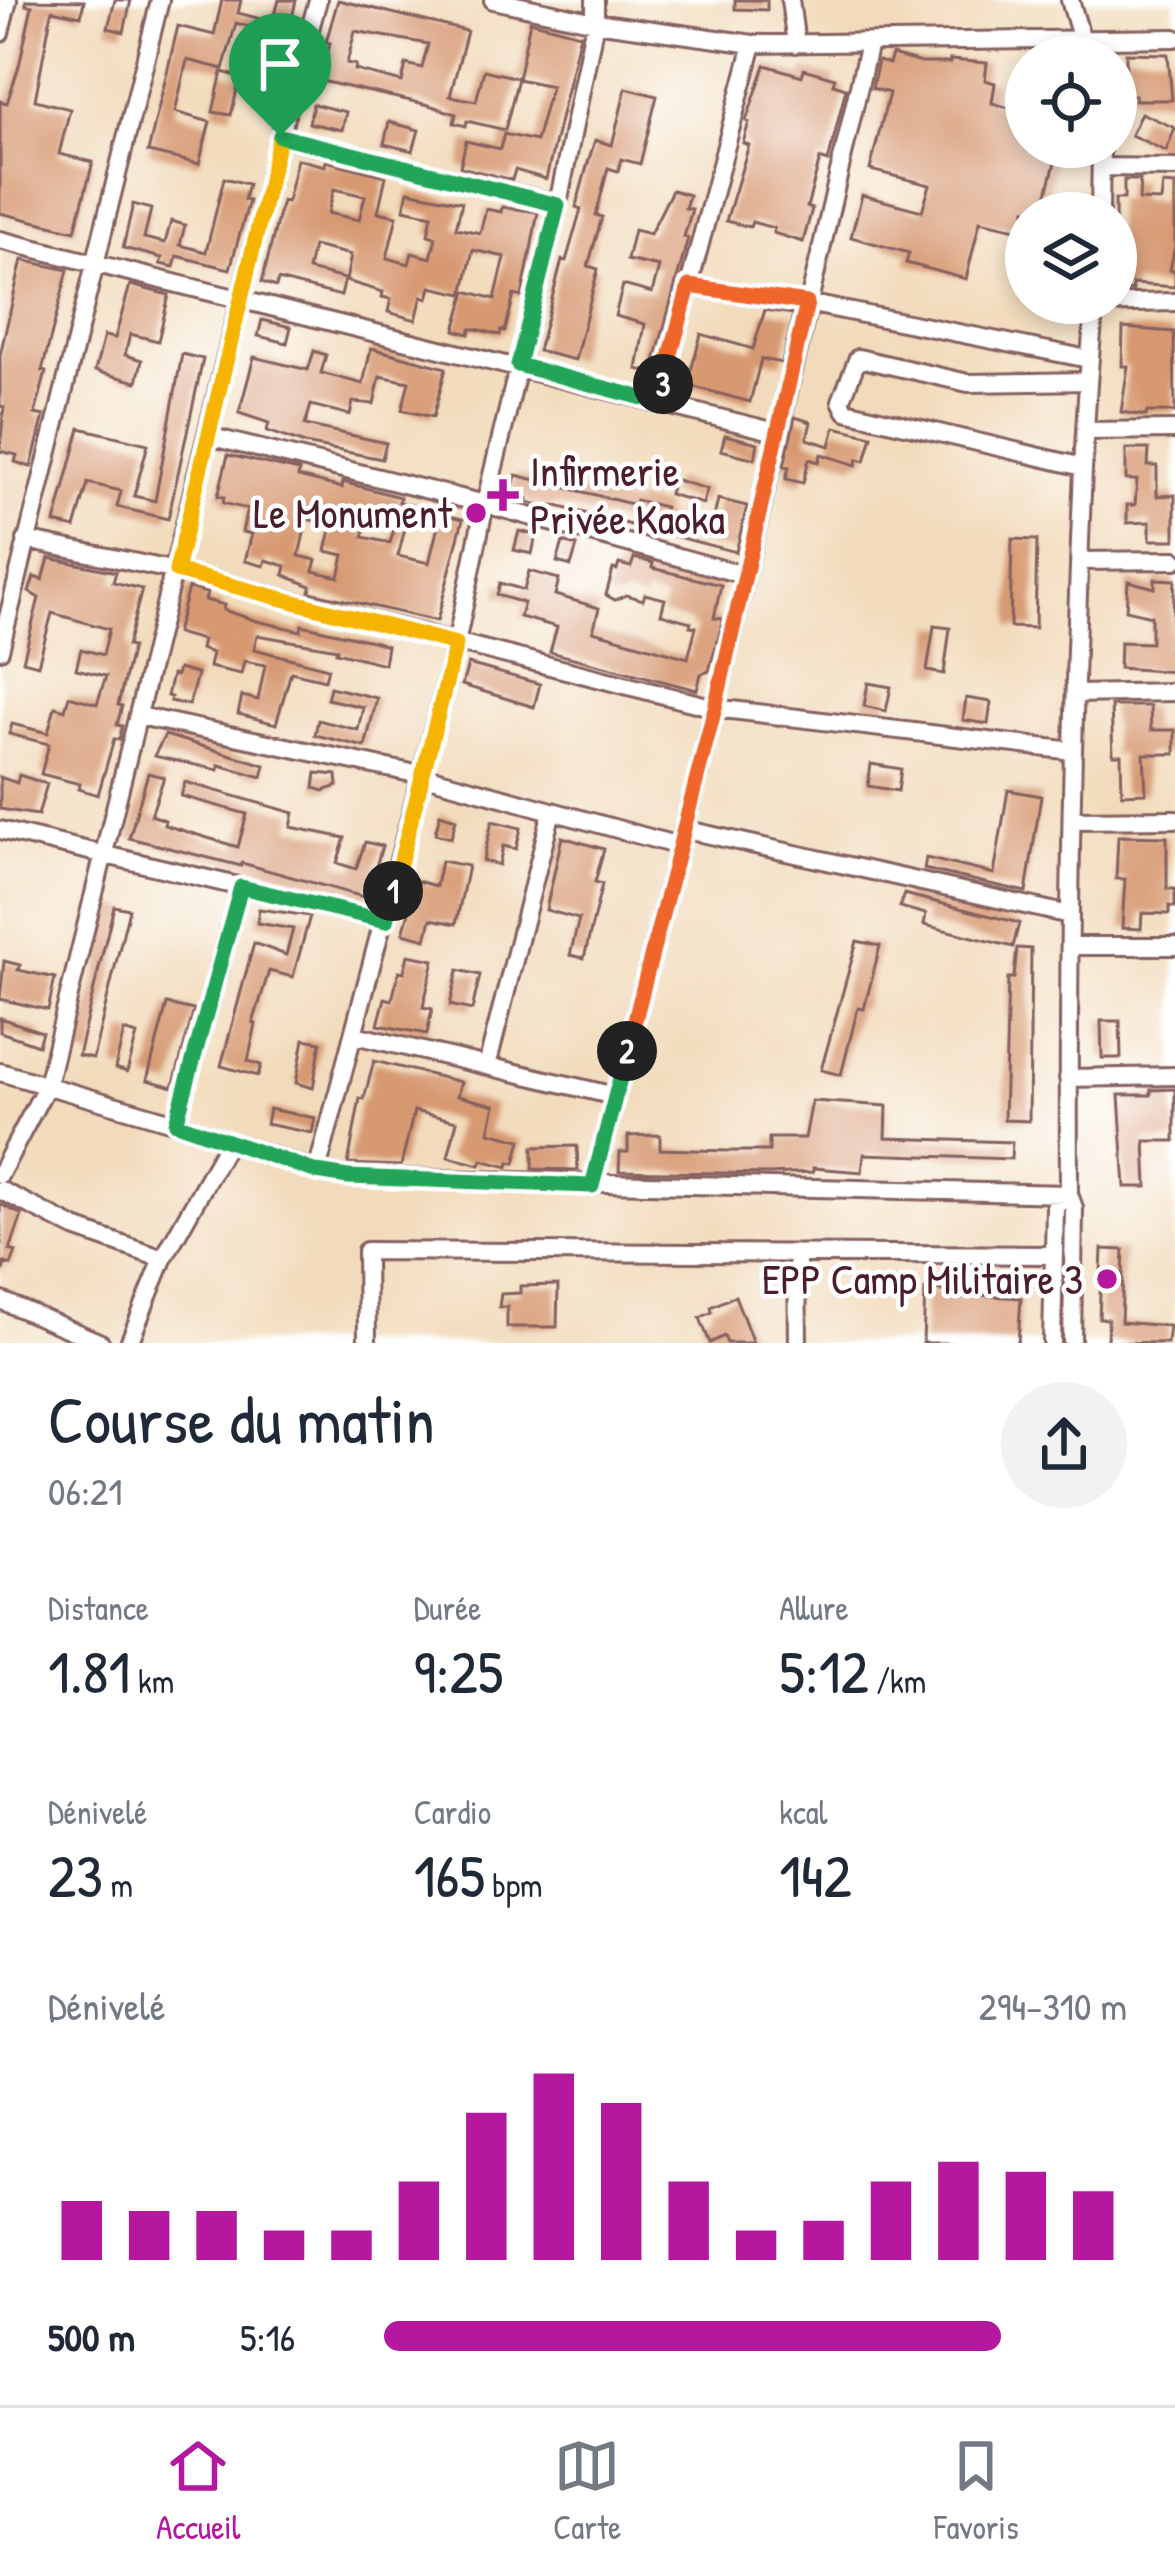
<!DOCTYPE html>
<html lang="fr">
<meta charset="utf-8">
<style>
:root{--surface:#fff;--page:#f2f2f3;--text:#1f2937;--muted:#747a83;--line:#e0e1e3;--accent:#b5179e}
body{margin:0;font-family:"Patrick Hand",sans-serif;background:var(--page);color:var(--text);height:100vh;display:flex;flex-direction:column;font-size:45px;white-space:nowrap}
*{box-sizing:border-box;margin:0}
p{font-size:39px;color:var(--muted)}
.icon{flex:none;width:66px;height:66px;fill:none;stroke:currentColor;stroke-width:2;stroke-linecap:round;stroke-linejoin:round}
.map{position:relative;height:1343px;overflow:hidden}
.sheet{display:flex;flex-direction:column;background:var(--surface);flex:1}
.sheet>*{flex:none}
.buttons{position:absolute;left:1005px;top:36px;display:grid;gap:24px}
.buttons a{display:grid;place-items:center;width:132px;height:132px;border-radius:50%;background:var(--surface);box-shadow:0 6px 18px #0003;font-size:60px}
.pin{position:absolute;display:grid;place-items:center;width:102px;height:102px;color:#fff;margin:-123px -51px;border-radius:50% 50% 50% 0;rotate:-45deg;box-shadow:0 0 12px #0007}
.pin .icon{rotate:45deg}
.km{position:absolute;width:60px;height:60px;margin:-30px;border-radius:50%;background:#222;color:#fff;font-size:33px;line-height:60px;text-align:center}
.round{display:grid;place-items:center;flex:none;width:126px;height:126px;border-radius:63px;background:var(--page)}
.overview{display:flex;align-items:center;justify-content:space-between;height:204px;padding:0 48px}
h1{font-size:66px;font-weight:600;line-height:90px}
.metrics{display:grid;grid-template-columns:repeat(3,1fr);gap:18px;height:204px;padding:12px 48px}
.metrics div{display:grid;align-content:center}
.metrics b{font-size:60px;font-weight:600}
.metrics small{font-size:33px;font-weight:400}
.metrics p{font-size:33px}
.chart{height:336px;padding:24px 48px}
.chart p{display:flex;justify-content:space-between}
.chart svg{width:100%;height:216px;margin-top:12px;stroke:var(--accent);stroke-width:6}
ul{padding:0 48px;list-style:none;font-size:39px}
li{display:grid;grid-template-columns:192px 144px 1fr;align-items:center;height:90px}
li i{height:30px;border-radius:15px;background:var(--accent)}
.dock{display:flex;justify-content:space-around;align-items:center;height:168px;border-top:3px solid var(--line);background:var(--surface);font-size:33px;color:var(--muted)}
.dock a{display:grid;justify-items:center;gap:6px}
.dock .active{color:var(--accent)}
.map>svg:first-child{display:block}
.building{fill:#d79972;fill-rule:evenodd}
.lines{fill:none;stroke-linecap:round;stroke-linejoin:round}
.minor-casing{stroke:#85615e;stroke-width:22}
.minor{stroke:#fff;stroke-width:16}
.split-1-casing{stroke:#fff;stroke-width:24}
.split-2-casing{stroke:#fff;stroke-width:24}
.split-3-casing{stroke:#fff;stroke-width:24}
.split-4-casing{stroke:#fff;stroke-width:24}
.split-1{stroke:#f5b400;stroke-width:15}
.split-2{stroke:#22a559;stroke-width:15}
.split-3{stroke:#f0652b;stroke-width:15}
.split-4{stroke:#22a559;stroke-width:15}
.poi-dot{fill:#b5179e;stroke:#fff;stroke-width:4.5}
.labels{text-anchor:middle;stroke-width:9;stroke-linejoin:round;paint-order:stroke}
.poi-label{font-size:42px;fill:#4a1f2b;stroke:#fff;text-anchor:end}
</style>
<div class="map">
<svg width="1175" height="1343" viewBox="0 0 1175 1343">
<rect width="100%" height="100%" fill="#fff"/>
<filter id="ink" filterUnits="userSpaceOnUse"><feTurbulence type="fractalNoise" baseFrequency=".00833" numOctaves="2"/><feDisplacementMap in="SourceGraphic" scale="24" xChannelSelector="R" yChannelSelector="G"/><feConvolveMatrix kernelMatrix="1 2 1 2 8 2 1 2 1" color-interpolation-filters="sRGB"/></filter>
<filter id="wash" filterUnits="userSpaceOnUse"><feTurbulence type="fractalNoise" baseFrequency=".004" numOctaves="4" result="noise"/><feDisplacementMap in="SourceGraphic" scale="48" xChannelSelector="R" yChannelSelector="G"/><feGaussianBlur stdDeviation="2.7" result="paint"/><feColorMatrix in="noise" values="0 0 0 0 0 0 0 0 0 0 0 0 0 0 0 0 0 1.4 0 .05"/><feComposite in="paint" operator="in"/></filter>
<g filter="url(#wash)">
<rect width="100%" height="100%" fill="#f2dbbc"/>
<g id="blocks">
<path class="building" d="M26 0 84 1 81 16 52 10 35 100 70 109 59 154 93 162 75 231 0 213V101L7 103 19 66 32 6 26 5Z
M115 0H131L124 32 108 28Z
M222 0H241L238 13 273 22 279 0H296L277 84 257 79 270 32 236 23 223 69 187 60 175 112 210 122 199 164 148 152 178 26 214 35Z
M338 0 467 31 450 96 476 101 484 70 518 78 505 130 467 121 466 126 454 123 456 114 429 105 317 80 321 64 325 65 330 43 326 42ZM355 31 428 44 422 68 406 64 402 82 355 70 356 65 347 63Z
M735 0H767V10L735 9Z
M530 21 580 34 546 179 515 170 512 180 460 167 466 141 500 149 504 134 536 141 551 86 518 79Z
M1126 53 1168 54 1172 100H1135V95H1126Z
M892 55 921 63H950V60L987 63 985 80 995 83 992 103 1026 113V147H1059L1042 213 1026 209V231L980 221 966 279 906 263 909 253 851 237 862 195 922 211 930 185 870 170 889 93 872 88 878 61 889 64Z
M765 65 802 76 804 69 835 78 833 84 846 88 828 162 820 159 807 207 812 209 803 242 773 233 774 228 752 222 750 227 726 221 749 145 743 143 749 122 746 121Z
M222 72 240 77 231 115 213 112Z
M626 88 657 96 640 164 621 159 618 171 608 168 596 215 602 217 588 266 598 269 575 360 538 351 562 260 566 261 581 209 576 207 589 159 595 140 612 145Z
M313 104 346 112 342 130 309 123Z
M1141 113 1175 128 1166 151 1131 135Z
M389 122 419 130 413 151 384 144Z
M297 159 325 166 326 161 386 176 378 212 397 216 387 258 409 264 412 253 431 258 436 237 428 235 432 215 404 209 408 191 462 202 456 228 480 233 486 209 501 212 502 207 538 212 522 297 514 295 505 331 501 330 500 335 476 329H470L469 334 455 330 466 291 495 299 505 257 473 250 463 294 431 287 428 298 422 296 416 320 388 312 391 299 382 297 383 292 346 281 351 255 313 246 308 270 345 279 341 296 278 280 276 287 262 282 282 201 287 202ZM334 189 365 196 359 220 328 213Z
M224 178 248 184 244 200 249 201 230 269 177 256 174 267 160 264 162 258 123 248 133 204 151 209 144 238 165 243 171 221 185 225 180 245 206 252Z
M1124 180H1140L1139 200 1161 201 1163 184 1175 185V246L1170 270 1175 271V287L1132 284 1133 290 1116 291 1115 199H1124Z
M672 190 689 195 685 208 692 209 684 237 688 238 652 373 637 369 645 324 615 316 623 285 652 293 659 267 627 260 634 230 650 234Z
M22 260 68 270 42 371 46 372 35 414 44 416 31 467 15 462 17 455 0 451 4 407 0 406V355Z
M130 285 169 295 158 341 130 334 125 355 142 360 137 382 95 371 104 336 115 338Z
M765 310 793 314 782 363 761 359 750 402 687 385 701 334 753 349Z
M262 320 291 327 287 343 258 336Z
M1123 328 1174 332 1175 412H1147L1146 416 1121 412 1128 366H1122Z
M371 348 446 368 433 417 402 410 409 382 380 376 374 404 353 402 350 415 311 405 305 425 386 443 382 459 305 444 267 431 269 423 239 413 254 357 308 370 314 351 326 355 321 373 363 384Z
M182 354 203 359 168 519 117 507 121 491 88 483 75 528 55 523 80 428 148 444 134 496 155 501Z
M795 417 811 422 807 439 830 446 835 427 872 436 865 461 858 459 856 465 821 454 819 462 809 459 803 483 786 479 789 467 784 466Z
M725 435 758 443 755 459 721 450Z
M1126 449H1149L1148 466H1157V496L1175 495V540H1150V522L1127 523V505H1135L1137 480H1126Z
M228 455 299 471 298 477 342 488 343 482 400 497 399 502 411 505 398 556 429 563 441 514 463 519 437 621 310 592 311 586 284 575 286 566 266 560 264 566 245 561 252 534 242 532 247 509 223 503 224 497 218 496ZM369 515 396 522 390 543 363 537ZM307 519 332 525 326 551 344 555 339 577 313 571 316 560 299 556Z
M516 475 635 505 636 500 665 507 663 516 712 527 718 499 747 506 736 552 553 505 552 509 527 502 528 499 511 495Z
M673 479 707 489 703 504 669 494Z
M519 531 536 535 532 554 514 550Z
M1012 539 1037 540 1035 628 1010 627Z
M563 542 577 546 571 566 557 562Z
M49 558 116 572 113 582 142 589 127 646 132 647 118 705 122 706 117 725 122 726 119 740 114 739 98 795 78 789 80 784 41 774 49 744 9 734 12 724 48 733 55 707 65 710 69 696 97 704 106 676 76 669 81 649 103 655 109 629 52 613 38 665 23 661 39 598 29 592 34 577 43 580Z
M634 558 653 563 652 568 721 585 714 618 723 619 720 632 709 671 701 674 697 690 550 652 557 627 520 617 524 603 497 595 500 583 524 590 529 571 559 579 555 595 599 608 593 631 688 658 696 627 690 626 691 622 661 614 665 599 645 594 643 600 626 595 615 600 606 595 613 569 617 570 619 564 631 567Z
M1155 579 1175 580 1170 654H1175V672L1119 668 1120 642 1151 643V616L1126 610 1128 581 1155 588Z
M188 588 207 593 205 600 224 605 223 610 257 621 301 631 302 625 376 642 387 646 384 664 336 652 337 649 257 635 254 649 328 668 325 680 291 672 276 724 238 714 242 696 258 700 265 665 244 661 241 674 209 667 212 653 200 649 202 640 176 633Z
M934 626 950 628 944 674 927 671Z
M468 664 540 684 534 707 462 685Z
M178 669 197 674 189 705 170 701 171 697 167 696 172 675 176 676Z
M868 683 891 687 886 711 864 706Z
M330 687 377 698 365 747 315 735 318 720 358 730 363 707 327 699Z
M966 698 991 702 988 724 963 720Z
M1111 706H1150L1151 730H1175V754H1144L1146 793 1122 794 1121 755H1113Z
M165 735 265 765 262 777 219 765 218 770 154 756Z
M871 764 901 769 898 791 868 786Z
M148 773 164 777 151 815 165 820 164 825 238 847 247 814 181 796 185 782 294 813 291 827 345 838 337 863 356 869 365 842 382 846 367 898 242 863 241 866 129 838Z
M316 773 337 775 338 786 324 791 314 788Z
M19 775 47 784 38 815 0 809V777L17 783Z
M1008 790 1041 796 1026 892 924 869 926 858 994 874Z
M440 814 456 819 451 838 435 834Z
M492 821 521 828 516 849 503 846 499 865 483 861Z
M1118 836 1167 837V889H1175V907L1169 906V914L1142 913 1141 929 1122 928 1125 879H1116Z
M562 837 604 849 595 882 602 884 584 958 570 955 579 919 546 910Z
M441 861 468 866 456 924 431 919 426 939 403 933 418 881 436 886Z
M904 894 1019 923 1013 947 924 925 926 914 900 907Z
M114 906 129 909 93 1058 78 1055Z
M259 909 310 916 293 977 269 971 253 1023 256 1024 248 1061 261 1065 258 1076 221 1066 254 943 286 955 293 929 257 923Z
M857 941 880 946 864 1009 858 1008 841 1075 821 1070Z
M1017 948 1031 949 1029 1121 1004 1120 1008 978H1014Z
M408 955 434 960 423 1007 432 1009 427 1034 378 1025 385 998 392 1000 399 971 404 972Z
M4 961 20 965 18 970 55 978 48 1010 0 999Z
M458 970 480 975 472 1010 450 1005Z
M167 1004 194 1010 173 1087 147 1080Z
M0 1018 42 1032 38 1045 0 1032Z
M1101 1021H1120L1121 1058H1102Z
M124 1031 137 1035 127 1072 115 1068Z
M304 1039 321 1042 313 1088 296 1083Z
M374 1061 461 1082 457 1096 495 1105 489 1132 521 1140 515 1163 509 1162 508 1167 482 1160 480 1165 448 1157 457 1121 414 1111 401 1166 348 1164 360 1098 364 1099Z
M1175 1089V1141H1145L1147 1187H1125L1119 1095H1151V1090Z
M812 1101 887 1106 886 1138 1012 1142 1011 1159 864 1154 862 1172 813 1168V1172L768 1174 619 1171 620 1152H628V1136L660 1135V1149L728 1151H769V1138H805Z
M269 1109 315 1118 312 1133 266 1124Z
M577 1146 578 1170 533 1169V1147Z
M0 1204 22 1215 10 1250 16 1252 11 1265 5 1263 2 1274Z
M1102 1249 1124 1250 1121 1322 1169 1326 1167 1343 1107 1342 1108 1319 1099 1318Z
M956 1283 978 1285 977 1295 1021 1298 1018 1343H923L925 1290 956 1292Z
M558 1285 557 1327H507V1307H499L501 1294 520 1293V1286Z
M735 1296 753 1343H727L724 1336 710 1343 700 1318 712 1312 711 1307Z"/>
</g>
</g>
<g filter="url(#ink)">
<use href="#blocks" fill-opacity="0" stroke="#85615e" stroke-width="3"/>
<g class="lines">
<g class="minor-casing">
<path id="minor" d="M493 0 595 22 753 44 1175 38
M790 0 796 44
M1070 0 1087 57
M0 33 8 0
M280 137 558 204
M1103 167 1175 168
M1100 213 1101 147
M0 240 776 432
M689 286 807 303 1089 359
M1095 304 1175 302
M658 402 753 44
M1085 431 1175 430
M208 436 485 504 744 575
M1083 467 846 411 841 401 858 358 968 383 1087 381
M26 540 176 571 715 708 1073 751
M1080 561 1175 560
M0 650 160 0
M1075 694 1175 692
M139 716 421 775 679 846
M1072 820 1175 819
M683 829 1070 915
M0 830 386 921
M1070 946H1175
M355 1035 615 1096
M487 1066 552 811
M0 1072 176 1123 317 1171 348 1177 1069 1194
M1068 1078 1175 1076
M176 1123 241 887
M317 1171 456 644 485 504 558 204 595 22V0
M0 1174 47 1085 280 137 318 0
M592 1186 715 708 869 43
M0 1190 75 1228 163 1259
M797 1254 798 1343
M0 1300 101 1343
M129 1343 163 1259 228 1143
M367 1343 366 1251 1054 1255
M1052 1343 1055 1207 1069 1194
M1072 1343 1074 1208 1069 1194C1068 1003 1070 812 1077 621 1081 515 1084 409 1095 303"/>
</g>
<use href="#minor" class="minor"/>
</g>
</g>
<g class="lines" filter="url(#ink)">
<g class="split-1-casing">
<path id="split-1" d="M280 136 176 571 456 644 393 891"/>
</g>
<g class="split-2-casing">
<path id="split-2" d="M393 891 386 921 241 887 176 1123 317 1172 348 1177 592 1186 627 1051"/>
</g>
<g class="split-3-casing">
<path id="split-3" d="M627 1051 715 708 807 303 689 286 663 384"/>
</g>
<g class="split-4-casing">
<path id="split-4" d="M280 136 558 205 518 365 658 402 663 384"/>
</g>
<use href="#split-1" class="split-1"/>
<use href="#split-2" class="split-2"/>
<use href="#split-3" class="split-3"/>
<use href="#split-4" class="split-4"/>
</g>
<g class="poi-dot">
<path d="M497 477h12v12h12v12h-12v12h-12v-12h-12v-12h12z"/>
<circle cx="476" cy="513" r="12"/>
<circle cx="1107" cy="1279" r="12"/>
</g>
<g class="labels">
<g class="poi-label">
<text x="530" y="486" text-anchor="start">Infirmerie<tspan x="530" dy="48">Privée Kaoka</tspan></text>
<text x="452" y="528">Le Monument</text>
<text x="1083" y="1294">EPP Camp Militaire 3</text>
</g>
</g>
</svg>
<div class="buttons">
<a><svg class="icon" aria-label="locate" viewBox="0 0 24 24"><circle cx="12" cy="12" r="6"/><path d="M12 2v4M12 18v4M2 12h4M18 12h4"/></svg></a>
<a><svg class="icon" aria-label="layers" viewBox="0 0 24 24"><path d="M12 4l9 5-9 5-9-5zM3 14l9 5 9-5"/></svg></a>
</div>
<div class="pin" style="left:280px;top:136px;background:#1e9e55"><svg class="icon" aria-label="arrive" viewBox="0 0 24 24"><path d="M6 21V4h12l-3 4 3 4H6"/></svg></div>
<b class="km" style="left:393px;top:891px">1</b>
<b class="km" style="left:627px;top:1051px">2</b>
<b class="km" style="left:663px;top:384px">3</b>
</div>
<section class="sheet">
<div class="overview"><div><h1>Course du matin</h1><p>06:21</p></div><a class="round"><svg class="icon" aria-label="share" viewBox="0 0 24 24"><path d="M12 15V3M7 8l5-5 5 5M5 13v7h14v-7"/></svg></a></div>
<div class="metrics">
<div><p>Distance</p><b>1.81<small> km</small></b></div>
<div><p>Durée</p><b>9:25</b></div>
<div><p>Allure</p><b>5:12<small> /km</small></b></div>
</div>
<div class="metrics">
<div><p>Dénivelé</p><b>23<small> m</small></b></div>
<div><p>Cardio</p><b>165<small> bpm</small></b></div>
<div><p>kcal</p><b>142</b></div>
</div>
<div class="chart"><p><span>Dénivelé</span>294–310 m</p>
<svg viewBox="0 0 160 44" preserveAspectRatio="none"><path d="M5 44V32M15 44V34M25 44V34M35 44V38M45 44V38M55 44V28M65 44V14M75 44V6M85 44V12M95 44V28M105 44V38M115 44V36M125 44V28M135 44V24M145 44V26M155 44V30"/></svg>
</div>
<ul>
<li><b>500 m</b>5:16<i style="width:83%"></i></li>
</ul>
</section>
<nav class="dock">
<a class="active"><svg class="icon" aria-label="home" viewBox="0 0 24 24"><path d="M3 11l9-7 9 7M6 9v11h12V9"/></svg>Accueil</a>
<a><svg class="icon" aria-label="map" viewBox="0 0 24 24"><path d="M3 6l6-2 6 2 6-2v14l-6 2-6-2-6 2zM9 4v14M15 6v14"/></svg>Carte</a>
<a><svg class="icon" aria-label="saved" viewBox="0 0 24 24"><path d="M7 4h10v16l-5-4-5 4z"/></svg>Favoris</a>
</nav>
